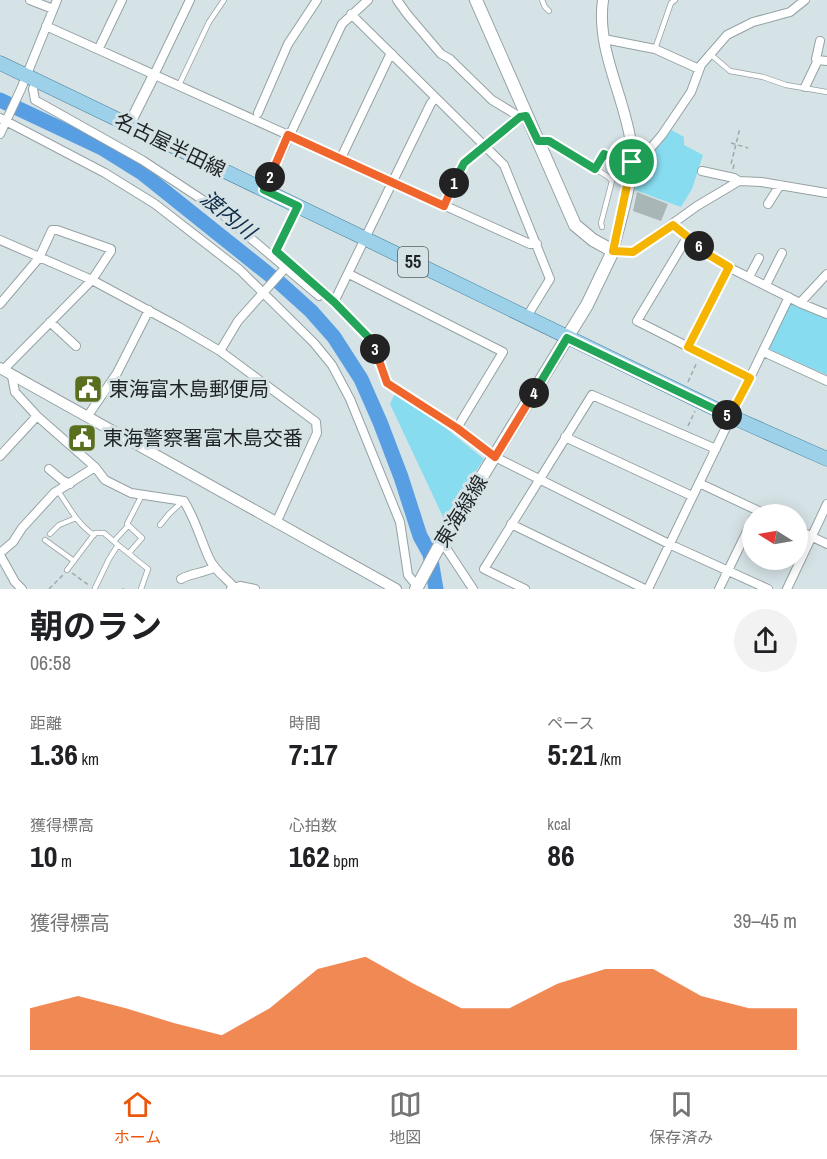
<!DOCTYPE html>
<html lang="ja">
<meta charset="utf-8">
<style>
:root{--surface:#fff;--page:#f2f2f2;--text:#202124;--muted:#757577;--line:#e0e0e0;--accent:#ea580c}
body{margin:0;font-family:"Archivo Narrow","Noto Sans JP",sans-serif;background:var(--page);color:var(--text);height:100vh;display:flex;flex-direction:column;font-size:22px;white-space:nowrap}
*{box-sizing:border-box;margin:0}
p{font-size:20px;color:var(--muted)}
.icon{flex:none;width:33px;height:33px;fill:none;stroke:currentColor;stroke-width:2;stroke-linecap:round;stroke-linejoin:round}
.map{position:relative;height:589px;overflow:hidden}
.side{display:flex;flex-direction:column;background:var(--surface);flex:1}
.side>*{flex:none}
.needle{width:39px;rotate:281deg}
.buttons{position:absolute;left:742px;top:504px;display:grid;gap:12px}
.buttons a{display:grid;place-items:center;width:66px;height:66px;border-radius:50%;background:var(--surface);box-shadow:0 3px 15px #0003;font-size:30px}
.pin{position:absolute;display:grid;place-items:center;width:51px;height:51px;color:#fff;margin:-26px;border:3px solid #fff;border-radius:50%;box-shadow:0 2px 6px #0007}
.km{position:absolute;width:30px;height:30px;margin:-15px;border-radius:50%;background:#222;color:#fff;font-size:16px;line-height:30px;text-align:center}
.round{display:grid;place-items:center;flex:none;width:63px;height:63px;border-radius:32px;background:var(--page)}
.overview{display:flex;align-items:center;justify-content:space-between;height:102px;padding:0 30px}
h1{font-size:33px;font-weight:700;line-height:45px}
.stats{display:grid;grid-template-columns:repeat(3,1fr);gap:9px;height:102px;padding:6px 30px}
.stats div{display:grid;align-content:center}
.stats b{font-size:30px;font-weight:700}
.stats small{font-size:16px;font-weight:400}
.stats p{font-size:16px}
.chart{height:168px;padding:12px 30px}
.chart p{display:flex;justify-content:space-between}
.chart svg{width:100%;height:108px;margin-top:6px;fill:var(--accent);opacity:.7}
.tabs{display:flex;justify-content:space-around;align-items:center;height:84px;border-top:2px solid var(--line);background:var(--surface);font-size:16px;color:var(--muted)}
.tabs a{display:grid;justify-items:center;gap:3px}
.tabs .active{color:var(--accent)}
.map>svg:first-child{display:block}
.green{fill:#87dcef}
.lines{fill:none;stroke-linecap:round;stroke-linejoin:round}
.river{stroke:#589ee3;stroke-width:15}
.building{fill:#a9b6b6}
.service-casing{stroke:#95a1a3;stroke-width:6}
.minor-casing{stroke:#95a1a3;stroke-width:10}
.tertiary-casing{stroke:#95a1a3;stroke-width:12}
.secondary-casing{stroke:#95a1a3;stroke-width:14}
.primary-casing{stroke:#467f9b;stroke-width:15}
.path{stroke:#9fa9ac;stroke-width:1.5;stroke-dasharray:4.5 3;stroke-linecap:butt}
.service{stroke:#fff;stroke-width:4.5}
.minor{stroke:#fff;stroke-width:8}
.tertiary{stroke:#fff;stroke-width:10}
.secondary{stroke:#fff;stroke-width:12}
.primary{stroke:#9dd0e9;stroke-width:14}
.split-1-casing{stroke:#fff;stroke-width:12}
.split-2-casing{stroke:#fff;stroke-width:12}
.split-3-casing{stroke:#fff;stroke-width:12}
.split-4-casing{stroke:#fff;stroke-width:12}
.split-5-casing{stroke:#fff;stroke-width:12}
.split-6-casing{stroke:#fff;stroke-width:12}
.split-7-casing{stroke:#fff;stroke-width:12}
.split-1{stroke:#22a559;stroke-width:8}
.split-2{stroke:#f0652b;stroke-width:8}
.split-3{stroke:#22a559;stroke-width:8}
.split-4{stroke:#f0652b;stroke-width:8}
.split-5{stroke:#22a559;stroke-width:8}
.split-6{stroke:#f5b400;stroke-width:8}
.split-7{stroke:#f5b400;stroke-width:8}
.labels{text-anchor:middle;stroke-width:6;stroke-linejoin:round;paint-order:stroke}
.shield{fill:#d6e3e6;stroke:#565d5f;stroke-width:1.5}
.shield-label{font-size:18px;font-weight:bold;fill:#1f2325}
.street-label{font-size:20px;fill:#1f2325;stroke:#d6e3e6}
.poi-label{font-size:20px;fill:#1f2325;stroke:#d6e3e6;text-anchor:start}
.water-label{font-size:21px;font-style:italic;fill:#0e2b47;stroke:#d6e3e6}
</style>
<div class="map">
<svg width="827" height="589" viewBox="0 0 827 589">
<rect width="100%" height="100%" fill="#d6e3e6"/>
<path class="green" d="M670 129 684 137V145L703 155 692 189 681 207 635 190 638 173 639 155 650 154Z
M789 301 827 319V375L768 349Z
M397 389 484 459 444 519 390 404Z"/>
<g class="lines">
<path class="river" d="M0 100 102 148 142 173 281 284 311 311 334 337 361 379 380 422 401 477 420 536 430 554 436 589"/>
</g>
<path class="building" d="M637 192 668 204 661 221 633 211Z"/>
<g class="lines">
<g class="service-casing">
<path id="service" d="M542 0 545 7 549 11
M655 49 671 3 675 0
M709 53 730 71 763 77 786 85 827 92
M179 85 209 22 224 0
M540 141H549L607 176 612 181 601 223 602 227
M595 169 604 154 617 161 632 162
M58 491C70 508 77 524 94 535
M160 525 169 514 183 501
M50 534 59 525 76 518
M45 540 74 561
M114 541 128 526
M129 553 142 538 127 524 142 495
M67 570 95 533H104L118 545
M95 588 109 559 118 545 148 569 141 589"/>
</g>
<g class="minor-casing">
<path id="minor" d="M30 0 53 9
M397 0 407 14 441 54 450 59 492 100 520 117
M351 14 504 165 550 279 526 318
M46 26 530 244H537
M604 39 655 49 699 69
M99 48 122 0
M818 60 816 59 820 41
M154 75 190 0
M36 81 33 89 35 100 142 160 215 208 319 296 324 292
M805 87 818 60 827 61
M258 113 288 44 317 0
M0 118 105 173 155 204 240 270 314 343 332 365 350 399 400 522 408 575 417 586
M0 134 21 89 57 0
M632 151 649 150 662 135 691 92 701 65 727 35 753 22 790 12 805 0
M341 158 389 57 392 54
M702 171 734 178 739 181
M264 190 342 24 368 0
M768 204 780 185
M298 206 276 251 324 292 372 341 387 383 457 428 495 457 669 544 768 589
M444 206 464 163 520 117 523 116
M673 225 688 236 709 255 732 269 800 303 827 314
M688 236 637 321 750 378
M0 240 92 280 179 327 220 351 316 422 317 433 276 523
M613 251 633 252 697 206 739 181 761 182 827 193
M349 274 503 352 457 428
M749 277 759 258
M766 285 782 253
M334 302 431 103 436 98
M800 303 827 274
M0 304 39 258 52 230H57L111 249V251L92 280 3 370
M50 322 76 346
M688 347 729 267
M220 351 238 321 286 267
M766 353 827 381
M12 376 15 392 37 416 95 467 105 480 131 493 184 501C196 521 200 538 209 558 215 571 225 577 234 587
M87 417 117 373 149 310
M565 437 692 496
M0 456 37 416
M49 469 62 480 70 484
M699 483 765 514
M511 524 645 589
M798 530 827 544
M442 542 473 589
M0 553 13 542 22 528 54 493 95 467
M0 555 15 582 22 589
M181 579C191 573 205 573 215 567
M231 589 240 586 255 589
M525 589 484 569 592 395 716 449
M648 589 789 297
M719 589 753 519
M787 589 827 504"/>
</g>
<g class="tertiary-casing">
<path id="tertiary" d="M603 0C596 49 624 95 631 143 636 176 621 218 613 251
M129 125 154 75
M0 368 396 589"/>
</g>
<g class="secondary-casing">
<path id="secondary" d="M416 589 437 550 587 305 613 251 593 240 575 225 476 0"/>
</g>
<g class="primary-casing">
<path id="primary" d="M0 63 366 239 730 416 827 459"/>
</g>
<path class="path" d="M731 143 748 148
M733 169 734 165 731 164 740 128
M688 382 697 362
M688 426 695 411
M72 573 90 586
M49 589 64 574
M122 589H124"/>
<use href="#service" class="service"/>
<use href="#minor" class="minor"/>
<use href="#tertiary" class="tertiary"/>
<use href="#secondary" class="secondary"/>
<use href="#primary" class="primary"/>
</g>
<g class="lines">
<g class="split-1-casing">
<path id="split-1" d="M454 183 464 163 520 117 526 116 538 141H549L595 169 604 154 617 161 632 162"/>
</g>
<g class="split-2-casing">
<path id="split-2" d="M270 177 288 135 444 206 454 183"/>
</g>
<g class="split-3-casing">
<path id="split-3" d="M270 177 264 190 298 206 276 251 334 302 372 341 375 349"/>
</g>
<g class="split-4-casing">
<path id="split-4" d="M375 349 387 383 457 428 495 457 534 393"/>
</g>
<g class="split-5-casing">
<path id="split-5" d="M534 393 567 338 727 415"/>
</g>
<g class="split-6-casing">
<path id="split-6" d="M699 246 709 255 729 267 688 347 750 378 730 416 727 415"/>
</g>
<g class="split-7-casing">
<path id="split-7" d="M632 162 613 251 633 252 673 225 699 246"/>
</g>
<use href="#split-1" class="split-1"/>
<use href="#split-2" class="split-2"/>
<use href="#split-3" class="split-3"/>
<use href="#split-4" class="split-4"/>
<use href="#split-5" class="split-5"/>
<use href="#split-6" class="split-6"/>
<use href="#split-7" class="split-7"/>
</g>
<defs>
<g id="civic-square" transform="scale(1.5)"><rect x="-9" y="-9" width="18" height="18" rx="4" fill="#596f1e" stroke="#d6e3e6"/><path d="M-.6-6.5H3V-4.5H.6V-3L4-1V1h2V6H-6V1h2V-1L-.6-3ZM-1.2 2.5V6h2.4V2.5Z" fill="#fff"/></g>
</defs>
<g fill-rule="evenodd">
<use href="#civic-square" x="88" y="389"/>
<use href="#civic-square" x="82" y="438"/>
</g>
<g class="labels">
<rect class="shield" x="398" y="247" width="30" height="30" rx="4.5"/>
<g class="shield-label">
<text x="413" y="268">55</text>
</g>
<g class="street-label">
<text transform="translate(170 145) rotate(26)" y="7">名古屋半田線</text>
<text transform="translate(461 511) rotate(-58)" y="7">東海緑線</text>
</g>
<g class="poi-label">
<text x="109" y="396">東海富木島郵便局</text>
<text x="103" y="445">東海警察署富木島交番</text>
</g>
<g class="water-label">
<text transform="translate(228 215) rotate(39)" y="7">渡内川</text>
</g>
</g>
</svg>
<div class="buttons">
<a><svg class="needle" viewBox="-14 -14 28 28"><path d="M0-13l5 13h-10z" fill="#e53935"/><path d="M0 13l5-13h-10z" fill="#757577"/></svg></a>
</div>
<div class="pin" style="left:632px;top:162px;background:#1e9e55"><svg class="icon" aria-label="arrive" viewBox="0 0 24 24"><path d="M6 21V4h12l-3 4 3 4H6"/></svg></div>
<b class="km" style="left:454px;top:183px">1</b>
<b class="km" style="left:270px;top:177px">2</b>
<b class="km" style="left:375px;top:349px">3</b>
<b class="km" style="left:534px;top:393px">4</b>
<b class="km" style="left:727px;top:415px">5</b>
<b class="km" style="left:699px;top:246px">6</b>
</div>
<section class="side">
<div class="overview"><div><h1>朝のラン</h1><p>06:58</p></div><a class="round"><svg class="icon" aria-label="share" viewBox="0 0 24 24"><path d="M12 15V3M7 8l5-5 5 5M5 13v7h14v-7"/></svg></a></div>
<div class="stats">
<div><p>距離</p><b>1.36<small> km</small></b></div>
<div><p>時間</p><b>7:17</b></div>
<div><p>ペース</p><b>5:21<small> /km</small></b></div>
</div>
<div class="stats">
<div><p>獲得標高</p><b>10<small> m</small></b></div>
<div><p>心拍数</p><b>162<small> bpm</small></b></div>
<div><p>kcal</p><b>86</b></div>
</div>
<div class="chart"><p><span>獲得標高</span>39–45 m</p>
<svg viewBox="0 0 160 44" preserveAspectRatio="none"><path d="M0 44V27L10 22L20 27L30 33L40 38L50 27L60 11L70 6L80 17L90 27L100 27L110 17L120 11L130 11L140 22L150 27L160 27V44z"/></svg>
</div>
</section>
<nav class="tabs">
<a class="active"><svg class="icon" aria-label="home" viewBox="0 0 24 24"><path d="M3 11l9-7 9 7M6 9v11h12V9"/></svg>ホーム</a>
<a><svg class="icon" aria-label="map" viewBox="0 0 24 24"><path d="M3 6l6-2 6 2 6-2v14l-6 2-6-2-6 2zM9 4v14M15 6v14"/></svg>地図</a>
<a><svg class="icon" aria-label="saved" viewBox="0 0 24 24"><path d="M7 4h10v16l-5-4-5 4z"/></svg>保存済み</a>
</nav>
